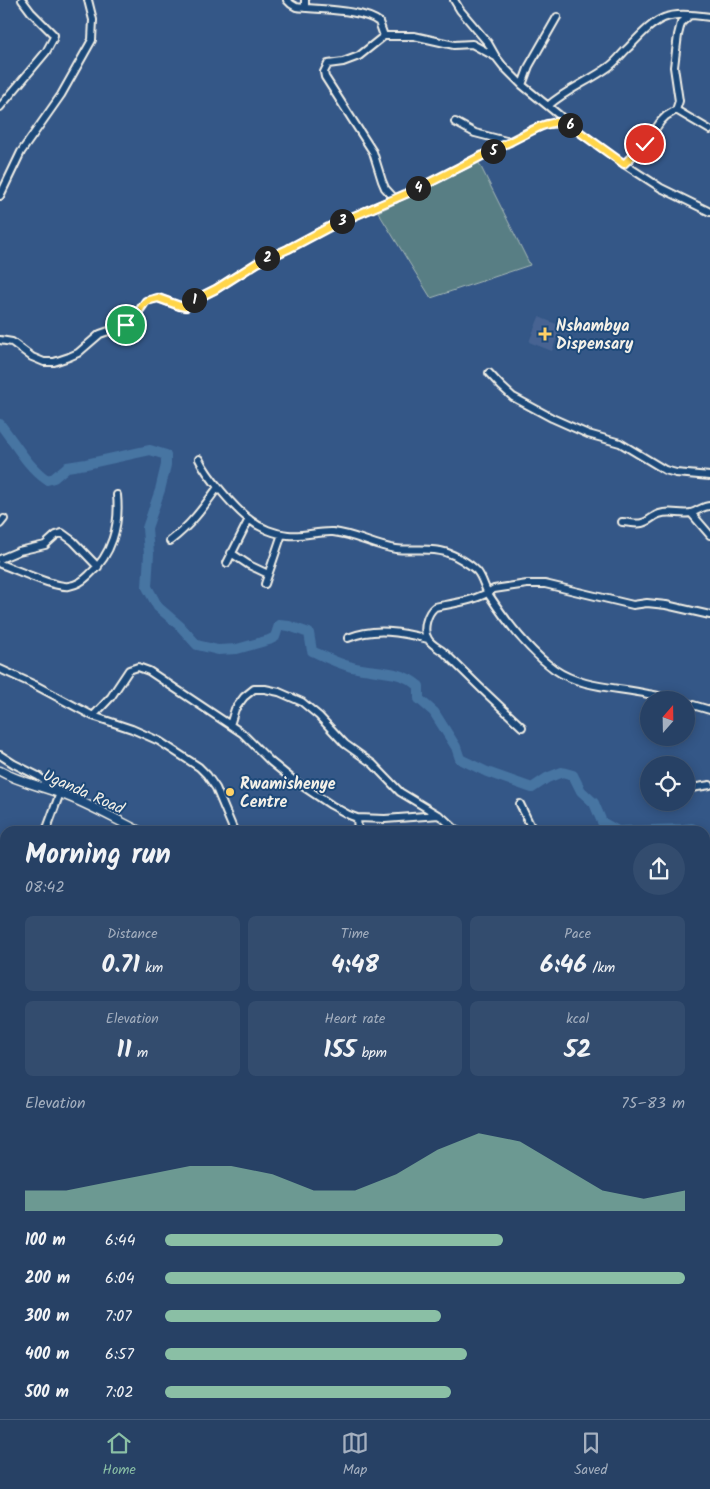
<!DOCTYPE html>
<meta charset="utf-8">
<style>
:root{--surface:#274165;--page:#334c6e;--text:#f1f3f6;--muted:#a4afbf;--line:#435a79;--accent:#8abfa5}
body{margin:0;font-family:Kalam,sans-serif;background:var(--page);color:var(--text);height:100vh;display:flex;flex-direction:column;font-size:19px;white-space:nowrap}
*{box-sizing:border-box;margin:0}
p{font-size:16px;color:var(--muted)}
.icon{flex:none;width:28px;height:28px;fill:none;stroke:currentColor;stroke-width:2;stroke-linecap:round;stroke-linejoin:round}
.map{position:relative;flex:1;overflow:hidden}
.details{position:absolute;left:0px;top:826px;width:710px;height:594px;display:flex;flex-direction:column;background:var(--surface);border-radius:15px 15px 0 0;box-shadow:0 2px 12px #0003,0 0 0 1px var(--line)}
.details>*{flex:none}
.needle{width:32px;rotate:20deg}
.fabs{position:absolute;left:640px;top:691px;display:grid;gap:10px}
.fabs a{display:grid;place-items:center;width:55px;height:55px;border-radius:50%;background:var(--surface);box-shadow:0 2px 12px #0003,0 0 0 1px var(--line);font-size:25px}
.pin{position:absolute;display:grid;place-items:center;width:42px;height:42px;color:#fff;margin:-21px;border:2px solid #fff;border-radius:50%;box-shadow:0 1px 5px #0007}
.km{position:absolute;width:25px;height:25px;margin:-12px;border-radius:50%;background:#222;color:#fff;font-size:14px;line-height:25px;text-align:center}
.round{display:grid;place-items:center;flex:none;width:52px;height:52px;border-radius:26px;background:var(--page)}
.headline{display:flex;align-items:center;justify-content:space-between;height:85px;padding:0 25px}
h1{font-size:28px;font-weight:700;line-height:38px}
.metrics{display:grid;grid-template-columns:repeat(3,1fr);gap:8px;height:85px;padding:5px 25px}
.metrics div{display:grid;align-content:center;border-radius:8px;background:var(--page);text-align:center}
.metrics b{font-size:25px;font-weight:700}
.metrics small{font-size:14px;font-weight:400}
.metrics p{font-size:14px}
.chart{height:140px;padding:10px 25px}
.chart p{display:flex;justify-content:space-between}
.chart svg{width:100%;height:90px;margin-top:5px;fill:var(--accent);opacity:.7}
ul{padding:0 25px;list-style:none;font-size:16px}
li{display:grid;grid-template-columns:80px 60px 1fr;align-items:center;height:38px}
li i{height:12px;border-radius:6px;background:var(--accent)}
.menu{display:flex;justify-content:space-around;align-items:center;height:70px;border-top:1px solid var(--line);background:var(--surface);font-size:14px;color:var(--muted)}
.menu a{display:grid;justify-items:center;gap:2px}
.menu .selected{color:var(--accent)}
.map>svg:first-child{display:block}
.built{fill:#476492}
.green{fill:#587e84;stroke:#a6b8b6}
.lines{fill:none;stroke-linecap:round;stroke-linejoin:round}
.river{stroke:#4774a2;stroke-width:10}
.minor-casing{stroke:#f4f1e8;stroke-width:10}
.major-casing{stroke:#f4f1e8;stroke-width:11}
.minor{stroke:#1f4a7a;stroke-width:6}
.major{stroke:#1f4a7a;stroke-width:8}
.route-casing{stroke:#fff;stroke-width:10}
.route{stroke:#ffd54a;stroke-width:6}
.poi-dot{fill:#ffd166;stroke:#1f4a7a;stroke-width:2}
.labels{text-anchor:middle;stroke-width:4;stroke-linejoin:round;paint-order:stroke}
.poi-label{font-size:16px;font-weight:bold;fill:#f4f1e8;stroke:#1f4a7a;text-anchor:start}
.street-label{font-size:16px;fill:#f4f1e8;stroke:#1f4a7a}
</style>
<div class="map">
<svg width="710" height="1419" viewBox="0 0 710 1419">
<rect width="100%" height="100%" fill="#345787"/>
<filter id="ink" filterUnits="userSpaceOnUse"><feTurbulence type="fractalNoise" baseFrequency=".02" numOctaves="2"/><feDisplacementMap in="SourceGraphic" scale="10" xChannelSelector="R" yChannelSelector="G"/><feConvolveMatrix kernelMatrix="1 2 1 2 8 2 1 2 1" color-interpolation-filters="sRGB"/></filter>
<g filter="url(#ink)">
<path class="built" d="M539 317 561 326 552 351 529 342Z
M551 1415H612L613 1419H547L548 1416Z"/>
<path class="green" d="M479 163 530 265 431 298 378 212Z"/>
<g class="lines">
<path class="river" d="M0 424C15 443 27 466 47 480L54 478 67 467 86 464 150 450 166 455V465L160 490 147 528 149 554 147 587 158 607 180 626 197 645 218 650 237 649 269 640 275 637 279 625 289 626 309 633 312 651C325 657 338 664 352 667 376 673 400 669 419 686V699L434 712 456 747 460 759 487 772 532 788 547 778 562 772 573 775 581 791 594 803 602 822 618 831 683 829 692 828 697 831
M705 838 710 842"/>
<g class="minor-casing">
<path id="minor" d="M287 0 291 4 296 7C318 10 363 9 379 22L384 36
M305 0V8
M454 0 460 10 488 43 496 57 503 66 522 85 559 115 567 123
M522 85 529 66 557 17
M548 106C567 89 590 81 610 66 617 61 622 53 629 47 659 15 666 11 710 17
M0 107 46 52 53 39 54 35 31 12 22 0
M676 110 710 130
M455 122 475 133 510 142
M624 164 645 144 661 121 666 116 676 110 679 101 674 67 678 35 681 23 690 15
M0 196 21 152 61 95 92 40 93 20 88 0
M395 199 385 188 382 181 373 152 325 77 324 72 328 64 343 62 359 56 384 36H414L454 45 472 44 496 57
M0 340 12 342 32 357 44 362H54L69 357 78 353 100 334 126 325 132 321 146 301 158 298 180 306 186 307 196 299 216 289 257 263 288 249 333 225 415 190 532 130 547 124 567 123 624 164 661 188 710 212
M489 373 501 386 513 397 552 418 588 434 620 443 665 470 676 473 710 476
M199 459C207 476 235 509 250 520 260 528 275 534 288 535 303 537 318 531 333 532 355 534 374 546 396 549 412 551 429 547 445 552 455 555 469 563 477 571 483 578 484 587 489 595 506 621 528 650 554 669 581 688 616 687 648 694 657 695 665 698 674 700
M691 513 710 535
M622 522C629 522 636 525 642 523 648 522 653 516 659 514 670 510 681 515 691 513 698 511 703 506 710 506
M0 524 4 519
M170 541C191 525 203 508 218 487
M231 553 249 565 268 574
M0 559 19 551 45 545 56 535 62 533 73 541 98 567
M227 563 249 519
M0 564C16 569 54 588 69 586 76 585 84 580 89 575 112 555 120 525 117 495
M265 584 282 534
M348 638C375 627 401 632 428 639
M0 669 35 685 93 716 132 729 159 741 199 767 207 775 216 788 234 831
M686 703 710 710
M93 716 111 697 129 670 138 667 149 671 242 733 271 762 292 779 331 805 349 815 357 818 385 819 439 815
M230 725 235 709 244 697 254 689H265L279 692 302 702 319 716 345 744 373 764 400 792 443 818 457 831
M522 727C496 703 471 679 446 654 441 649 431 645 428 639 422 630 427 613 435 607 455 603 476 601 494 589L527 584H545L633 605 647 603 666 605 710 615
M0 755 14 764 38 776 60 793 46 831
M686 786 691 788 710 785
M520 804 533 831
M357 818 358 831
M0 864 5 863
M705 892 710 894
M705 932 710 920
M0 942 5 944
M0 968 5 952
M705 999H710
M707 1098 706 1090 710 1079
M705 1165 710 1168
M0 1192 2 1201 5 1206
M0 1218 5 1228
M705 1234 710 1237
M0 1269C3 1293 3 1318 0 1342
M0 1396 5 1394
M24 1415 27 1419
M152 1415 155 1419
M475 1415 477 1419
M613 1415 614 1419
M46 1419 56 1415
M233 1419 234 1415
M274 1419 276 1415
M298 1419V1415
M543 1419 544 1415"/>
</g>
<g class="major-casing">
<path id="major" d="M0 771C19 782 42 786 62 794 89 804 113 818 139 831
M700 1415 702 1419"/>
</g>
<use href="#minor" class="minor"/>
<use href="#major" class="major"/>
</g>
</g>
<g class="lines" filter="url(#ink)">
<g class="route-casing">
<path id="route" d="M126 325 132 321 146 301 158 298 180 306 186 307 196 299 216 289 257 263 288 249 333 225 415 190 541 126 556 122 567 123 624 164 645 144"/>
</g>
<use href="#route" class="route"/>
</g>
<g class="poi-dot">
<path d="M542.5 326.5h5v5h5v5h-5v5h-5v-5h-5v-5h5z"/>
<circle cx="230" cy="792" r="5"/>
</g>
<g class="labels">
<g class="poi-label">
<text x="556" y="331">Nshambya<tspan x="556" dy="18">Dispensary</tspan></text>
<text x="240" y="789">Rwamishenye<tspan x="240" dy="18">Centre</tspan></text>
</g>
<g class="street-label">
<text transform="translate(84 791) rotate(24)" y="6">Uganda Road</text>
</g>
</g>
</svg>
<div class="fabs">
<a><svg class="needle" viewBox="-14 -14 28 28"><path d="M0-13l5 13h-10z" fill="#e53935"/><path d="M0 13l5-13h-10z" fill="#a4afbf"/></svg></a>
<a><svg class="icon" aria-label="locate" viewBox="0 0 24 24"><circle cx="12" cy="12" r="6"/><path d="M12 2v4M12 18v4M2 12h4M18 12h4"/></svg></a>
</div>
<div class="pin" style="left:126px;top:325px;background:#1e9e55"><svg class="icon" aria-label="arrive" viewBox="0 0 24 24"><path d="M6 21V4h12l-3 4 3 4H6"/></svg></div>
<div class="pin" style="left:645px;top:144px;background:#d93025"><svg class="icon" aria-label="check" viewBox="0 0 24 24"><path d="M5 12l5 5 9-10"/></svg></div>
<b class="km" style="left:194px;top:300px">1</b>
<b class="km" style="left:267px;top:258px">2</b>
<b class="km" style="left:342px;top:221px">3</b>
<b class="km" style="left:418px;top:188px">4</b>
<b class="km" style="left:493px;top:151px">5</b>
<b class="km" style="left:570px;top:125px">6</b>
<section class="details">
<div class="headline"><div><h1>Morning run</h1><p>08:42</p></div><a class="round"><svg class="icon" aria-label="share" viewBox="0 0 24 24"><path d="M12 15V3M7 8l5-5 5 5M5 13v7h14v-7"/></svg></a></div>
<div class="metrics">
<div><p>Distance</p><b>0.71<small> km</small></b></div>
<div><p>Time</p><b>4:48</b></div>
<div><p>Pace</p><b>6:46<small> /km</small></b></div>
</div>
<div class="metrics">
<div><p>Elevation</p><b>11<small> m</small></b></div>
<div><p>Heart rate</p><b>155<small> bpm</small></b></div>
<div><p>kcal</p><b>52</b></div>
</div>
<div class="chart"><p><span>Elevation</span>75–83 m</p>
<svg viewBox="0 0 160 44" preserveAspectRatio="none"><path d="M0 44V34L10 34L20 30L30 26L40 22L50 22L60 26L70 34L80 34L90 26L100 14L110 6L120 10L130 22L140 34L150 38L160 34V44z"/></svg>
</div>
<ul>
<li><b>100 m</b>6:44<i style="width:65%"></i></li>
<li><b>200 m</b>6:04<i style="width:100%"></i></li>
<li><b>300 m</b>7:07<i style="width:53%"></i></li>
<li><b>400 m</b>6:57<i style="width:58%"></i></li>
<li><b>500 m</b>7:02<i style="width:55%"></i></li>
</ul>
</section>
</div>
<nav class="menu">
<a class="selected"><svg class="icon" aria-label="home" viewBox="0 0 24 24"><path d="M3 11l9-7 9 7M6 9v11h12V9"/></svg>Home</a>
<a><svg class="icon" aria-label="map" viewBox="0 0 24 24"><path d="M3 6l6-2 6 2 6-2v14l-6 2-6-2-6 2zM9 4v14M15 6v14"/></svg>Map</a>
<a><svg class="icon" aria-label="saved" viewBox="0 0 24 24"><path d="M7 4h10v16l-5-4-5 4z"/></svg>Saved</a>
</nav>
